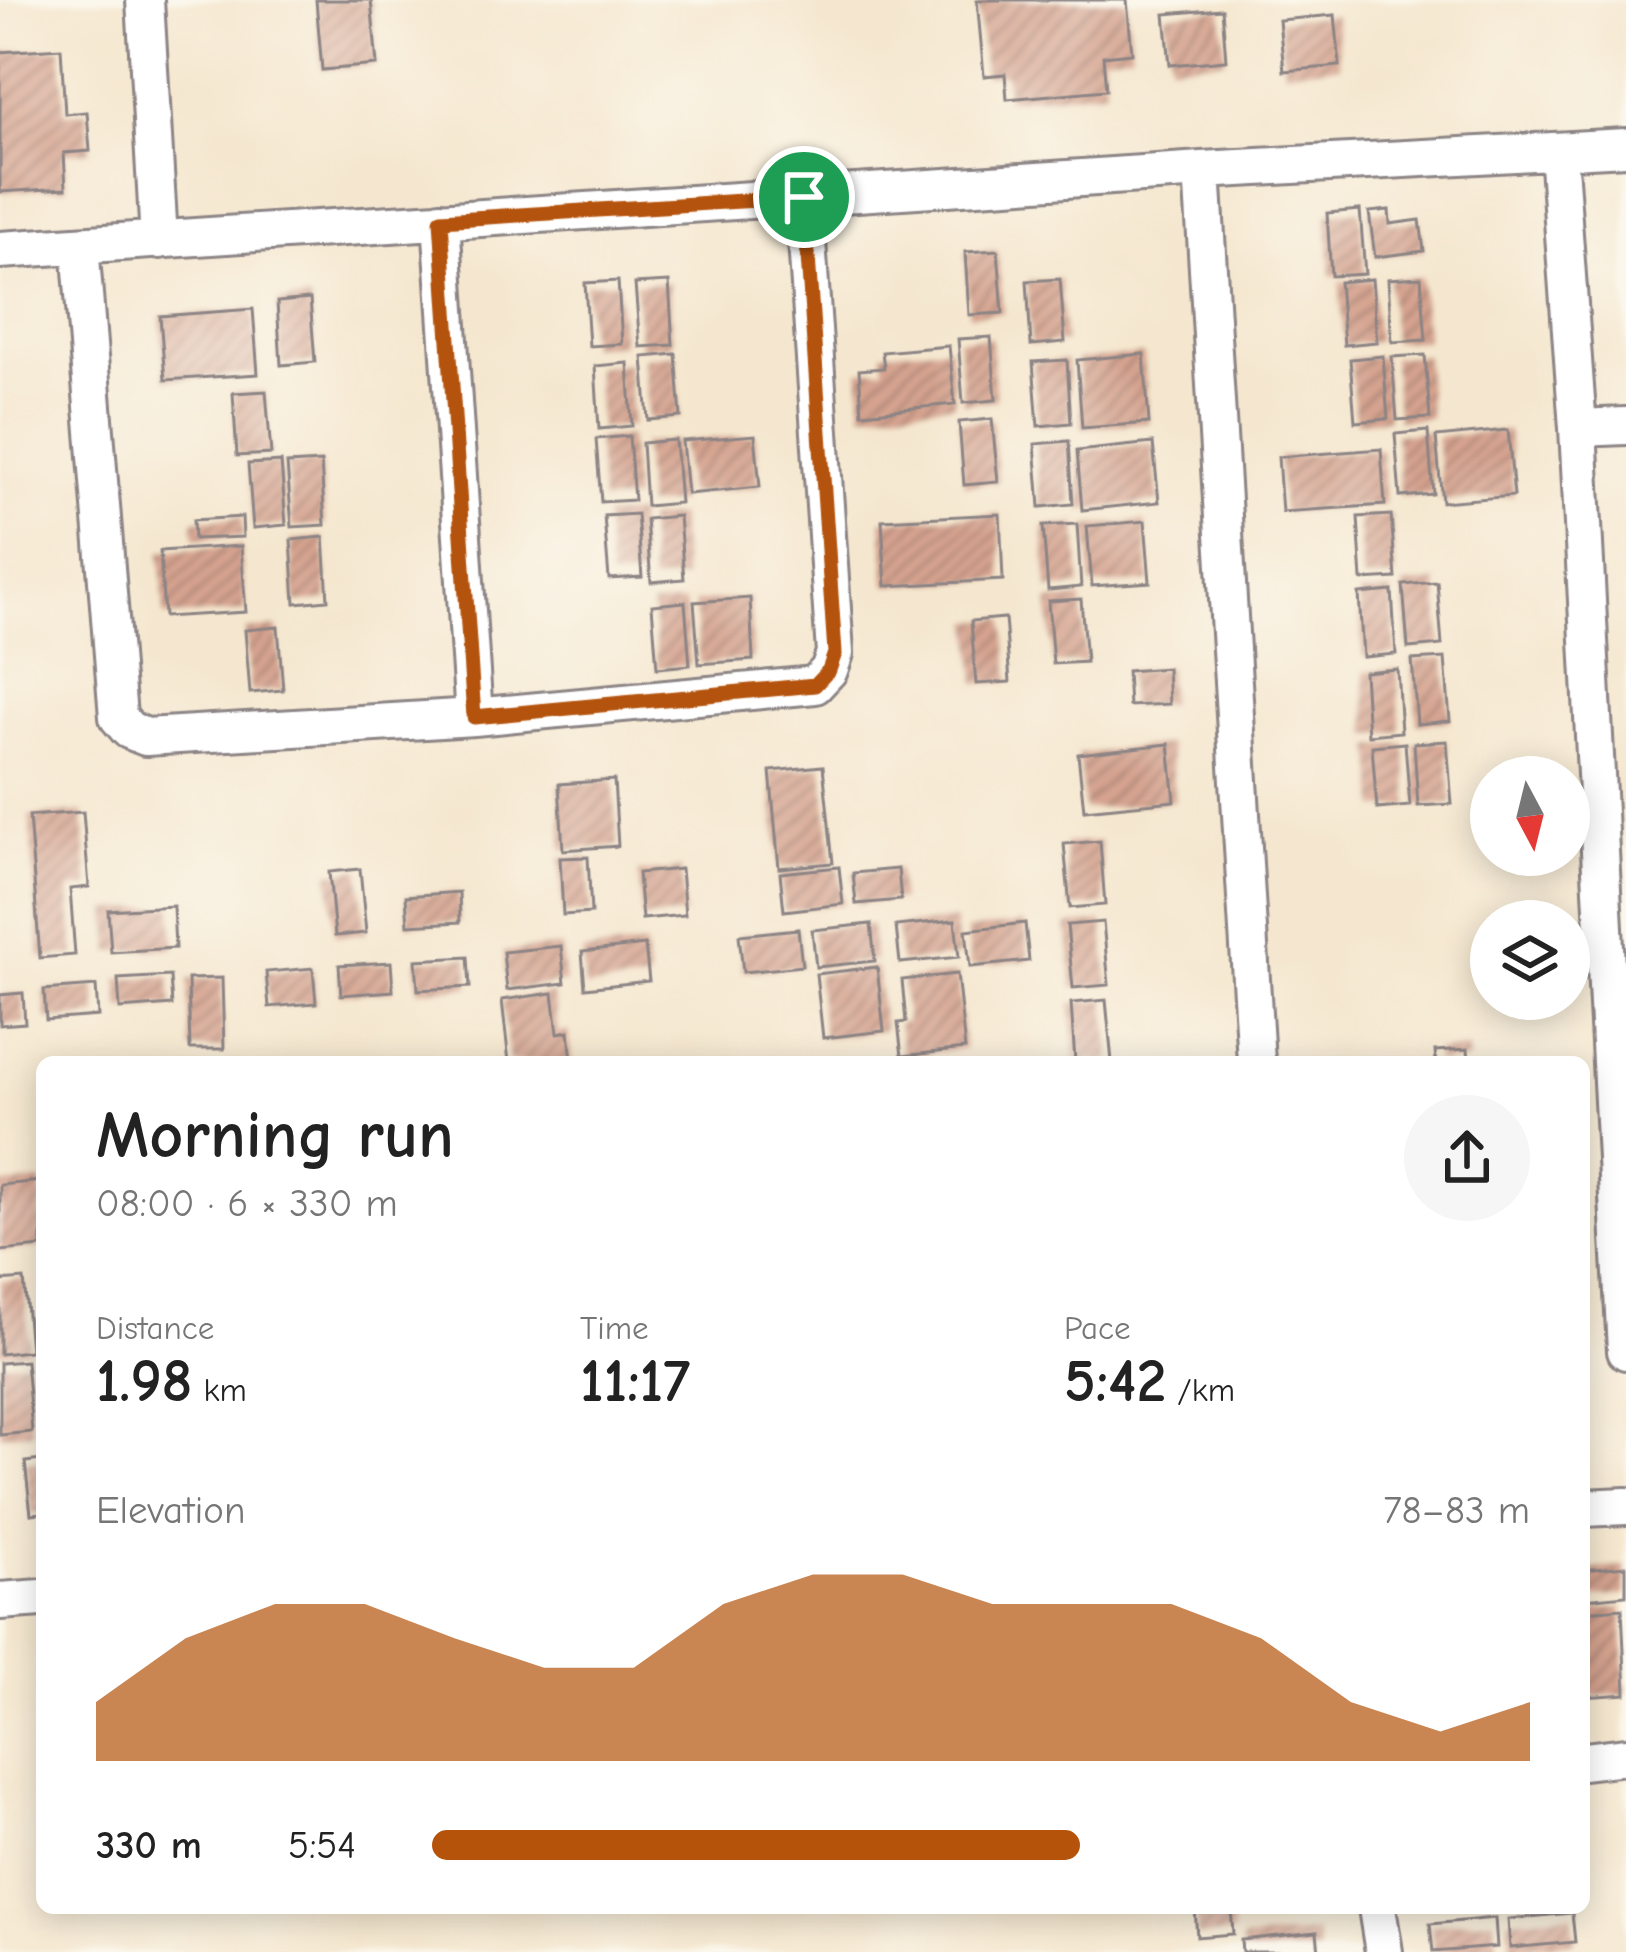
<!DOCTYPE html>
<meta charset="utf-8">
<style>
:root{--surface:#fff;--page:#f6f6f6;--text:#222;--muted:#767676;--accent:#b45309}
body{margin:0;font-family:"Comic Neue",sans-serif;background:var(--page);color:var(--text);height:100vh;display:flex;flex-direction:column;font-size:45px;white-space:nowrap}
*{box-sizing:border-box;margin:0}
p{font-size:39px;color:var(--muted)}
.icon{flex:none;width:66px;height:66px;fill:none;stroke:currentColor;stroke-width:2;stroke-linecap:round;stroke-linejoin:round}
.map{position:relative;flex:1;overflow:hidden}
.panel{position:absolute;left:36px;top:1056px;width:1554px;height:858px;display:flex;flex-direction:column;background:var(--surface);border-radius:18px;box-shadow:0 6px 30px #0003}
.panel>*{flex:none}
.needle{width:78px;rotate:173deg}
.tools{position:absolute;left:1470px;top:756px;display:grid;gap:24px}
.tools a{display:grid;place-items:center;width:120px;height:120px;border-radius:50%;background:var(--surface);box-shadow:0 6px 30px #0003;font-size:60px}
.pin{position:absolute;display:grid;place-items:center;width:102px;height:102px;color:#fff;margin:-51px;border:6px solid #fff;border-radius:50%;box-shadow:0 3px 12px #0007}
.round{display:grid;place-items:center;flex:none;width:126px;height:126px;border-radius:63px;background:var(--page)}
.headline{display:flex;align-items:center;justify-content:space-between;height:204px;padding:0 60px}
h1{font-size:66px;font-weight:800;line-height:90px}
.figures{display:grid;grid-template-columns:repeat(3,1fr);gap:18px;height:204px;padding:12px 60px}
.figures div{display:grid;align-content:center}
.figures b{font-size:60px;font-weight:800}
.figures small{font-size:33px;font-weight:400}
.figures p{font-size:33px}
.chart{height:336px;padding:24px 60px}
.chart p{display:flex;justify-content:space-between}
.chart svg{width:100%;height:216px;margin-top:12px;fill:var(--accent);opacity:.7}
ul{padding:0 60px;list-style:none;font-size:39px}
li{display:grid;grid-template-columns:192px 144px 1fr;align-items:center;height:90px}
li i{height:30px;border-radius:15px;background:var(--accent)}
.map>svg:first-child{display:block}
.building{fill:url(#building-hatch)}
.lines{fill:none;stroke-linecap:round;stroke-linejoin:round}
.street-casing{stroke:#8c8485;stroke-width:42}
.street{stroke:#fff;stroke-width:36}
.route-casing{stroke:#fff;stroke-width:24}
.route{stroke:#b45309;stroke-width:15}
</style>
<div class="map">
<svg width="1626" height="1952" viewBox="0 0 1626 1952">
<defs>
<pattern id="building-hatch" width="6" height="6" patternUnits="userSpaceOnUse" patternTransform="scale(3)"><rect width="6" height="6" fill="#d5a38f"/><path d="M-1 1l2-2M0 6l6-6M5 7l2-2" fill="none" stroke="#ac8476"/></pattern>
</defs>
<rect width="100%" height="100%" fill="#fbf7ec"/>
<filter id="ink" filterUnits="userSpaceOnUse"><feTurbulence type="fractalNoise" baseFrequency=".00833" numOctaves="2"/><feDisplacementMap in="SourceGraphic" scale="24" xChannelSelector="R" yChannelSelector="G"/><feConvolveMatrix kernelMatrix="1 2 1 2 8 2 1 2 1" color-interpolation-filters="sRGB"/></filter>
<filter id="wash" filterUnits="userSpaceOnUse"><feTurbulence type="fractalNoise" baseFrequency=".004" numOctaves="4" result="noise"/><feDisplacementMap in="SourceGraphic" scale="48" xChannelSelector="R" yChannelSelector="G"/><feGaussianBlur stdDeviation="2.7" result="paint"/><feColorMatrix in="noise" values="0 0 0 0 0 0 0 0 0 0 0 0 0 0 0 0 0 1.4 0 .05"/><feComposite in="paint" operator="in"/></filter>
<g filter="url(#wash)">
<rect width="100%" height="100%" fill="#f5e7cf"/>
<g id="blocks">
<path class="building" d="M316 0H371L377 65 322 70Z
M977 0H1127L1132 53 1103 56 1106 90 1007 99 1005 74 984 76Z
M1222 9 1226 60 1170 65 1165 14Z
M1335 15 1340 66 1284 71 1279 20Z
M61 48 65 114 87 112 90 151 64 153 66 188 0 192V52Z
M1360 210 1365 274 1331 276 1327 213Z
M1389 210 1390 224 1420 220 1424 251 1375 257 1369 212Z
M998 250 1003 313 969 315 965 252Z
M1421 277 1426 340 1392 342 1388 279Z
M1060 279 1065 342 1031 345 1027 281Z
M1372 279 1377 342 1344 345 1339 282Z
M618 281 622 344 589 346 585 283Z
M669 282 673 345 640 347 635 284Z
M310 299 315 362 281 365 277 302Z
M253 309 258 374 165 380 160 316Z
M991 337 996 400 963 403 958 339Z
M949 346 955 404 862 413 859 370 884 368 882 352Z
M676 354 681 417 648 420 643 357Z
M1144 354 1149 423 1082 428 1077 360Z
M1425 355 1430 418 1397 420 1392 357Z
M1383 356 1388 419 1355 422 1350 359Z
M1067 360 1071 423 1038 426 1033 362Z
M628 363 632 426 599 429 595 366Z
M266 391 271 454 237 456 233 393Z
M992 419 998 482 964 485 959 422Z
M1508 430 1514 496 1442 502 1436 437Z
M1428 431 1433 494 1400 497 1395 434Z
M755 435 760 487 687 494 682 441Z
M629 436 634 500 601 502 596 439Z
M675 440 680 503 646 506 642 443Z
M1069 441 1073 504 1040 507 1035 444Z
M1153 443 1159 502 1082 510 1077 451Z
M1381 449 1385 505 1282 512 1278 457Z
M281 462 286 525 253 528 248 464Z
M321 462 325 525 292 527 287 464Z
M637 514 642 577 609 579 604 516Z
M1000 514 1003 580 886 586 882 520Z
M1391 515 1396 578 1362 580 1358 517Z
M679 516 684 579 651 582 646 519Z
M242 517 243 537 194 539 193 520Z
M1145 521 1150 582 1092 586 1087 526Z
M1077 524 1081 587 1048 590 1043 526Z
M324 537 328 600 295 603 291 540Z
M241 546 246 612 164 617 160 551Z
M1437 582 1442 645 1408 648 1403 585Z
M1392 591 1396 654 1363 657 1359 594Z
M750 598 753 660 699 664 694 602Z
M1081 599 1086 662 1053 664 1048 601Z
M685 602 690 665 657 668 652 605Z
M1005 618 1010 682 976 684 971 621Z
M278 627 283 690 250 693 245 630Z
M1445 658 1450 721 1417 724 1412 660Z
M1167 668 1169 704 1129 706 1127 671Z
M1397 669 1401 732 1368 735 1364 672Z
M1447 741 1452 804 1418 806 1414 743Z
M1405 743 1410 806 1377 809 1372 746Z
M1169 744 1175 801 1084 810 1078 754Z
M823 766 833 863 779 868 770 771Z
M614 780 618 846 563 850 559 784Z
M83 812 89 887 70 889 75 955 40 958 29 816Z
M1100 841 1105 905 1070 908 1064 844Z
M588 857 591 913 563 915 560 858Z
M839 867 843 904 784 911 780 873Z
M360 869 366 933 335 936 329 872Z
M681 869 685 915 642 919 638 873Z
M898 869 901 900 856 904 853 873Z
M459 892 460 922 408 925 406 896Z
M173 906 175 948 111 952 108 910Z
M955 920 959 957 900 963 896 926Z
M1103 922 1109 985 1073 988 1067 925Z
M1025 923 1029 961 970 967 966 930Z
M871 924 875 961 816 967 812 930Z
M798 929 802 966 743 972 739 935Z
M645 945 649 981 585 988 582 952Z
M561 946 565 983 507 990 503 952Z
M468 957 470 987 418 990 416 960Z
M391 962 393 991 341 995 339 965Z
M877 967 884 1031 823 1038 816 974Z
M313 968 316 1003 269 1007 266 972Z
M957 974 965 1049 902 1056 898 1023 906 1022 902 980Z
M170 976 172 1005 120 1009 118 979Z
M222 978 224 1049H190L188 979Z
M96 986 98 1016 46 1020 44 990Z
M23 993 25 1023 0 1025V995Z
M553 993 558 1033 569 1031 572 1062H509L502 1000Z
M1106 1000 1112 1062H1075L1071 1003Z
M1468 1049 1469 1062H1436L1435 1051Z
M42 1181V1247L0 1251V1185Z
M24 1279 30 1351 0 1354V1281Z
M26 1361 32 1432 0 1435V1363Z
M42 1460V1513L31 1514 25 1462Z
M1626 1566V1595L1584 1599V1570Z
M1622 1608 1626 1694 1584 1697V1611Z
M1195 1908H1231L1233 1934 1197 1937Z
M1572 1913 1575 1942 1510 1948 1508 1919Z
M1495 1918 1497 1947 1433 1952 1430 1924Z
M1317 1932 1319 1952H1242L1241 1940Z"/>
</g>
</g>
<g filter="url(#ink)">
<use href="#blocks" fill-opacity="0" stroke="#8c8485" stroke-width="3"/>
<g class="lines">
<g class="street-casing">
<path id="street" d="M145 0 159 240
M1558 151 1578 428 1626 1351
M1202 170 1256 1062
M441 220 474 717
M80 245 118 717 129 730 146 737 474 717 815 685 829 670 835 653 804 197
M0 250 1202 170 1626 147
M1578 428 1626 426
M1584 1508 1626 1506
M0 1601 42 1598
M1584 1761 1626 1756
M1377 1908 1384 1952"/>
</g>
<use href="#street" class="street"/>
</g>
</g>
<g class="lines" filter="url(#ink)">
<g class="route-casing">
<path id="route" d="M804 197 835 653 829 670 815 685 474 717 441 220Z"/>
</g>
<use href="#route" class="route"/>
</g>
</svg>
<div class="tools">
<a><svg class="needle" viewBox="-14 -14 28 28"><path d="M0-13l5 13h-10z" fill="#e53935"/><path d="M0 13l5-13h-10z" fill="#767676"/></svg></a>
<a><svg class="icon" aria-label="layers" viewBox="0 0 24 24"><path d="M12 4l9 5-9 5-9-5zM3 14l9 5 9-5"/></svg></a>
</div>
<div class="pin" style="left:804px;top:197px;background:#1e9e55"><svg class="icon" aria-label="arrive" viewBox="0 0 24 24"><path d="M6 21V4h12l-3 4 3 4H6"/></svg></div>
<section class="panel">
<div class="headline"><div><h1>Morning run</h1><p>08:00 · 6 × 330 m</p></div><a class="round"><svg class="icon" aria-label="share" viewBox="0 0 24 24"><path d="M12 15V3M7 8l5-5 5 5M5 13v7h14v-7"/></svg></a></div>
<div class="figures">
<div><p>Distance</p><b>1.98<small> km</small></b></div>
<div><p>Time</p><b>11:17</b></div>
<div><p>Pace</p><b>5:42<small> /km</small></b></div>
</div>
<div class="chart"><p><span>Elevation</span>78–83 m</p>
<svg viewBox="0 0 160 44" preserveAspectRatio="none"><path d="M0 44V32L10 19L20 12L30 12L40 19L50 25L60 25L70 12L80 6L90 6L100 12L110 12L120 12L130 19L140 32L150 38L160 32V44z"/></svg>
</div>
<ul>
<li><b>330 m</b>5:54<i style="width:59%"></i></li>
</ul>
</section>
</div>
